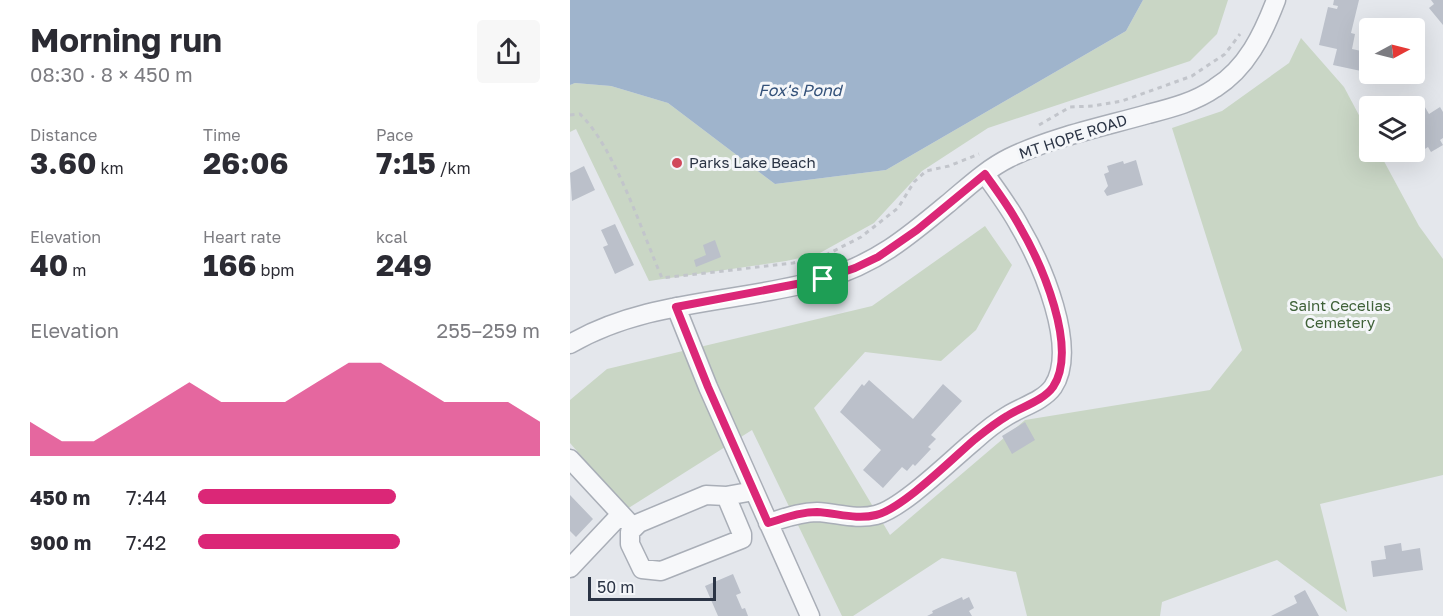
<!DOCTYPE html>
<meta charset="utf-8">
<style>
:root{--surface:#fff;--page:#f7f7f7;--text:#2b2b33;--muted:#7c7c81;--accent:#db2777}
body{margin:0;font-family:"Golos Text",sans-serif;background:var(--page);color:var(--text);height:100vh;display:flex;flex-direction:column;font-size:22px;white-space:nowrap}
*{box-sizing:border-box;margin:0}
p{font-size:20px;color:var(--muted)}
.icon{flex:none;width:33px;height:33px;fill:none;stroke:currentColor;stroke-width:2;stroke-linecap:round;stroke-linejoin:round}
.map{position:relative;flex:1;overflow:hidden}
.details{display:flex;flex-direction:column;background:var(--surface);width:570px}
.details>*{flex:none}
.needle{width:39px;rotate:83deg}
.fabs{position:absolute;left:789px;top:18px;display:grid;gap:12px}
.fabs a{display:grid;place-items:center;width:66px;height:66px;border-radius:6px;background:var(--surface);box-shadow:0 6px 24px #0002;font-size:30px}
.scale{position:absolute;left:18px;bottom:15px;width:128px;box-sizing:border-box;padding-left:6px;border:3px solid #2b3445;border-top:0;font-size:16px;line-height:21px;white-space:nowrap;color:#2b3445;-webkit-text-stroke:4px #f4f6f9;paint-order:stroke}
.pin{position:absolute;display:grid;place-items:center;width:51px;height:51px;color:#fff;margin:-26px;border-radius:12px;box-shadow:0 3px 9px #0006}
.round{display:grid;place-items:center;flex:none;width:63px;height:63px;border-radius:6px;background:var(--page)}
.head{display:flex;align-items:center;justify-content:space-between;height:102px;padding:0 30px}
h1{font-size:33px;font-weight:700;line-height:45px}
.figures{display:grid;grid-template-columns:repeat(3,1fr);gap:9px;height:102px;padding:6px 30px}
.figures div{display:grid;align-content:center}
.figures b{font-size:30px;font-weight:700}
.figures small{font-size:16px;font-weight:400}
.figures p{font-size:16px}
.chart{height:168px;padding:12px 30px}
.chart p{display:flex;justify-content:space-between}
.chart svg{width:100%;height:108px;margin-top:6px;fill:var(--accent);opacity:.7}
ul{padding:0 30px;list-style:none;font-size:20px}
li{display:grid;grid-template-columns:96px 72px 1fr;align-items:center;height:45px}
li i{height:15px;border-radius:8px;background:var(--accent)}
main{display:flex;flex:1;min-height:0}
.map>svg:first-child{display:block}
.green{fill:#c9d6c5}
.water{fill:#9fb4cc}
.building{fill:#bbc0ca}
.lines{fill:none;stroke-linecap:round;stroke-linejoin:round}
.minor-casing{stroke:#a9aeb7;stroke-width:21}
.path{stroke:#c2c5cb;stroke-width:3;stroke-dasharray:4.5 4.5;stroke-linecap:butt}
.minor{stroke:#f7f8fa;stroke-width:18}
.route-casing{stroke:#fff;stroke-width:12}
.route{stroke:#db2777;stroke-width:8}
.poi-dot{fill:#d1495b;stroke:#f4f6f9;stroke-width:2}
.labels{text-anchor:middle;stroke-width:6;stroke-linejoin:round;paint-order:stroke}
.street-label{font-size:15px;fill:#2b3445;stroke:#f4f6f9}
.poi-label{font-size:15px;fill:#2b3445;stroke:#f4f6f9;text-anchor:start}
.park-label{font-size:15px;fill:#3f6138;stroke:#f4f6f9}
.water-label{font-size:16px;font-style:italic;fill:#34527a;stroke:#f4f6f9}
</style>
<main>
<section class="details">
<div class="head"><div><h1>Morning run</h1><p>08:30 · 8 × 450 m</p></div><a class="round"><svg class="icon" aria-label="share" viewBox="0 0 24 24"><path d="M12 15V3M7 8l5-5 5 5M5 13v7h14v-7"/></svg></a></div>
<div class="figures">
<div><p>Distance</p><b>3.60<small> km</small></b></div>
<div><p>Time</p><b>26:06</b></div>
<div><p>Pace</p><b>7:15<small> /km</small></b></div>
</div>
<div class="figures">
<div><p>Elevation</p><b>40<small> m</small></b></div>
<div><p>Heart rate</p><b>166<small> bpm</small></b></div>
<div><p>kcal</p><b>249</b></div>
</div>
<div class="chart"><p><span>Elevation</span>255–259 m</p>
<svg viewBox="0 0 160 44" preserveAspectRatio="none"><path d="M0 44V30L10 38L20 38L30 30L40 22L50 14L60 22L70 22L80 22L90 14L100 6L110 6L120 14L130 22L140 22L150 22L160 30V44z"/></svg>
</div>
<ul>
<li><b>450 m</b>7:44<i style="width:58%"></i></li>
<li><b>900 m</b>7:42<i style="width:59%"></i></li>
</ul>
</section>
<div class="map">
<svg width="873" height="616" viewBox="0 0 873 616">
<rect width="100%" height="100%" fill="#e4e7ec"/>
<path class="green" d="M573 0H658L647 34 620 61 418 128 352 171 304 223 248 254 216 261 79 281 6 129 0 132V85L5 83 41 86 98 103 205 184 316 170 556 31Z
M731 38 774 87 799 134 800 152H809L849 226 873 259V475L750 504 777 612 707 560 592 602 590 616H457L446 572 372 558 283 616H272L182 430 57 509 0 443V400L37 369 302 306 415 226 442 265 406 330 371 361 295 352 244 408 320 535 455 420 640 390 672 350 602 128 652 111 719 63Z"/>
<path class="water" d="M0 0H573L556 31 316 170 205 184 98 103 41 86 5 83 0 85Z"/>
<path class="building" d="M764 0H789L781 33 785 34 782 49 796 52 791 71 763 65 767 49 749 45 758 7 767 9 768 6 763 5Z
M861 0H873V25L859 8 864 4Z
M852 102 859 114 870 107 873 112V138L870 140 873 145 861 152 858 147 847 154 845 152 837 156 836 154 826 159 821 152H844V106H838Z
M566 160 573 185 537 196 534 191 538 186 534 174 539 172 537 166 553 161 554 164Z
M14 166 25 190 2 201 0 173Z
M45 224 64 265 45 274 33 247 38 245 31 230Z
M145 240 151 257 126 267 124 260 136 255 133 245Z
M299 380 343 419 373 384 392 401 361 435 366 439 358 447 361 449 345 466 343 464 337 471 332 467 313 488 293 470 311 450 270 412 292 384 294 386Z
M455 422 465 440 442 454 432 436Z
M0 495 23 519 6 537 0 531Z
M831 543 832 551 850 548 853 570 803 577 801 561 816 559 814 546Z
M163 574 171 593 166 595 172 609 175 608 178 616H148L135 586Z
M735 590 749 616H701L727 603 724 596Z
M392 597 393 600 399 597 404 608 399 611 402 616H357L363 613 362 611Z"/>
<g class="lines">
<g class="minor-casing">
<path id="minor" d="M106 307 138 387 240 616
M0 344C77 299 170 303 254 279 308 263 339 236 381 201 399 186 417 169 439 158 482 137 532 127 578 114 601 108 625 102 645 88 677 68 693 34 706 0
M0 459 64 528
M156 496 172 534V539L91 571 72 569 60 544V532L69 523 136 495 156 496 184 491
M198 523C215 518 230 512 247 512 267 513 286 520 306 515 332 509 382 459 404 441 414 432 425 423 437 416 451 407 473 401 483 387 509 348 471 263 450 227 440 208 427 191 415 174
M0 568 51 514"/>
</g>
<path class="path" d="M0 115 10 114C45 148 72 232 92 278L223 263 250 258 291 237 328 208 344 182 356 171 379 166 409 154
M469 125 500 107 523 106 552 101 622 76 655 54 670 34"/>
<use href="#minor" class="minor"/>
</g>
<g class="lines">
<g class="route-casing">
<path id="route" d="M415 174C427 191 440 208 450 227 471 263 509 348 483 387 473 401 451 407 437 416 425 423 414 432 404 440 382 459 332 509 306 515 286 520 267 513 247 512 230 512 215 518 198 523L138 387 106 307 253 279 285 268 308 257 347 230Z"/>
</g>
<use href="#route" class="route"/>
</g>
<circle class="poi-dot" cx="107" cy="163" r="6"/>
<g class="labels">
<g class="street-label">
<text transform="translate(503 137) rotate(-18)" y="5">MT HOPE ROAD</text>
</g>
<g class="poi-label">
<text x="119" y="168">Parks Lake Beach</text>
</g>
<g class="park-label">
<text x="770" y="311">Saint Cecelias<tspan x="770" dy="17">Cemetery</tspan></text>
</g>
<g class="water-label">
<text x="230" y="96">Fox's Pond</text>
</g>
</g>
</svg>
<div class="fabs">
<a><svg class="needle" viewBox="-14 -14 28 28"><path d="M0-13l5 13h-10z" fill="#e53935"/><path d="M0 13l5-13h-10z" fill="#7c7c81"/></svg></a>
<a><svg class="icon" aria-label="layers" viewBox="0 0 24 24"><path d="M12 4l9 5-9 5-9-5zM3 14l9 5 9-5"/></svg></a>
</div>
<div class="scale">50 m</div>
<div class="pin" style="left:253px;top:279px;background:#1e9e55"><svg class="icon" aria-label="arrive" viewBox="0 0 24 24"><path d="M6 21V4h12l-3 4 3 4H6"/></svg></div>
</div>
</main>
